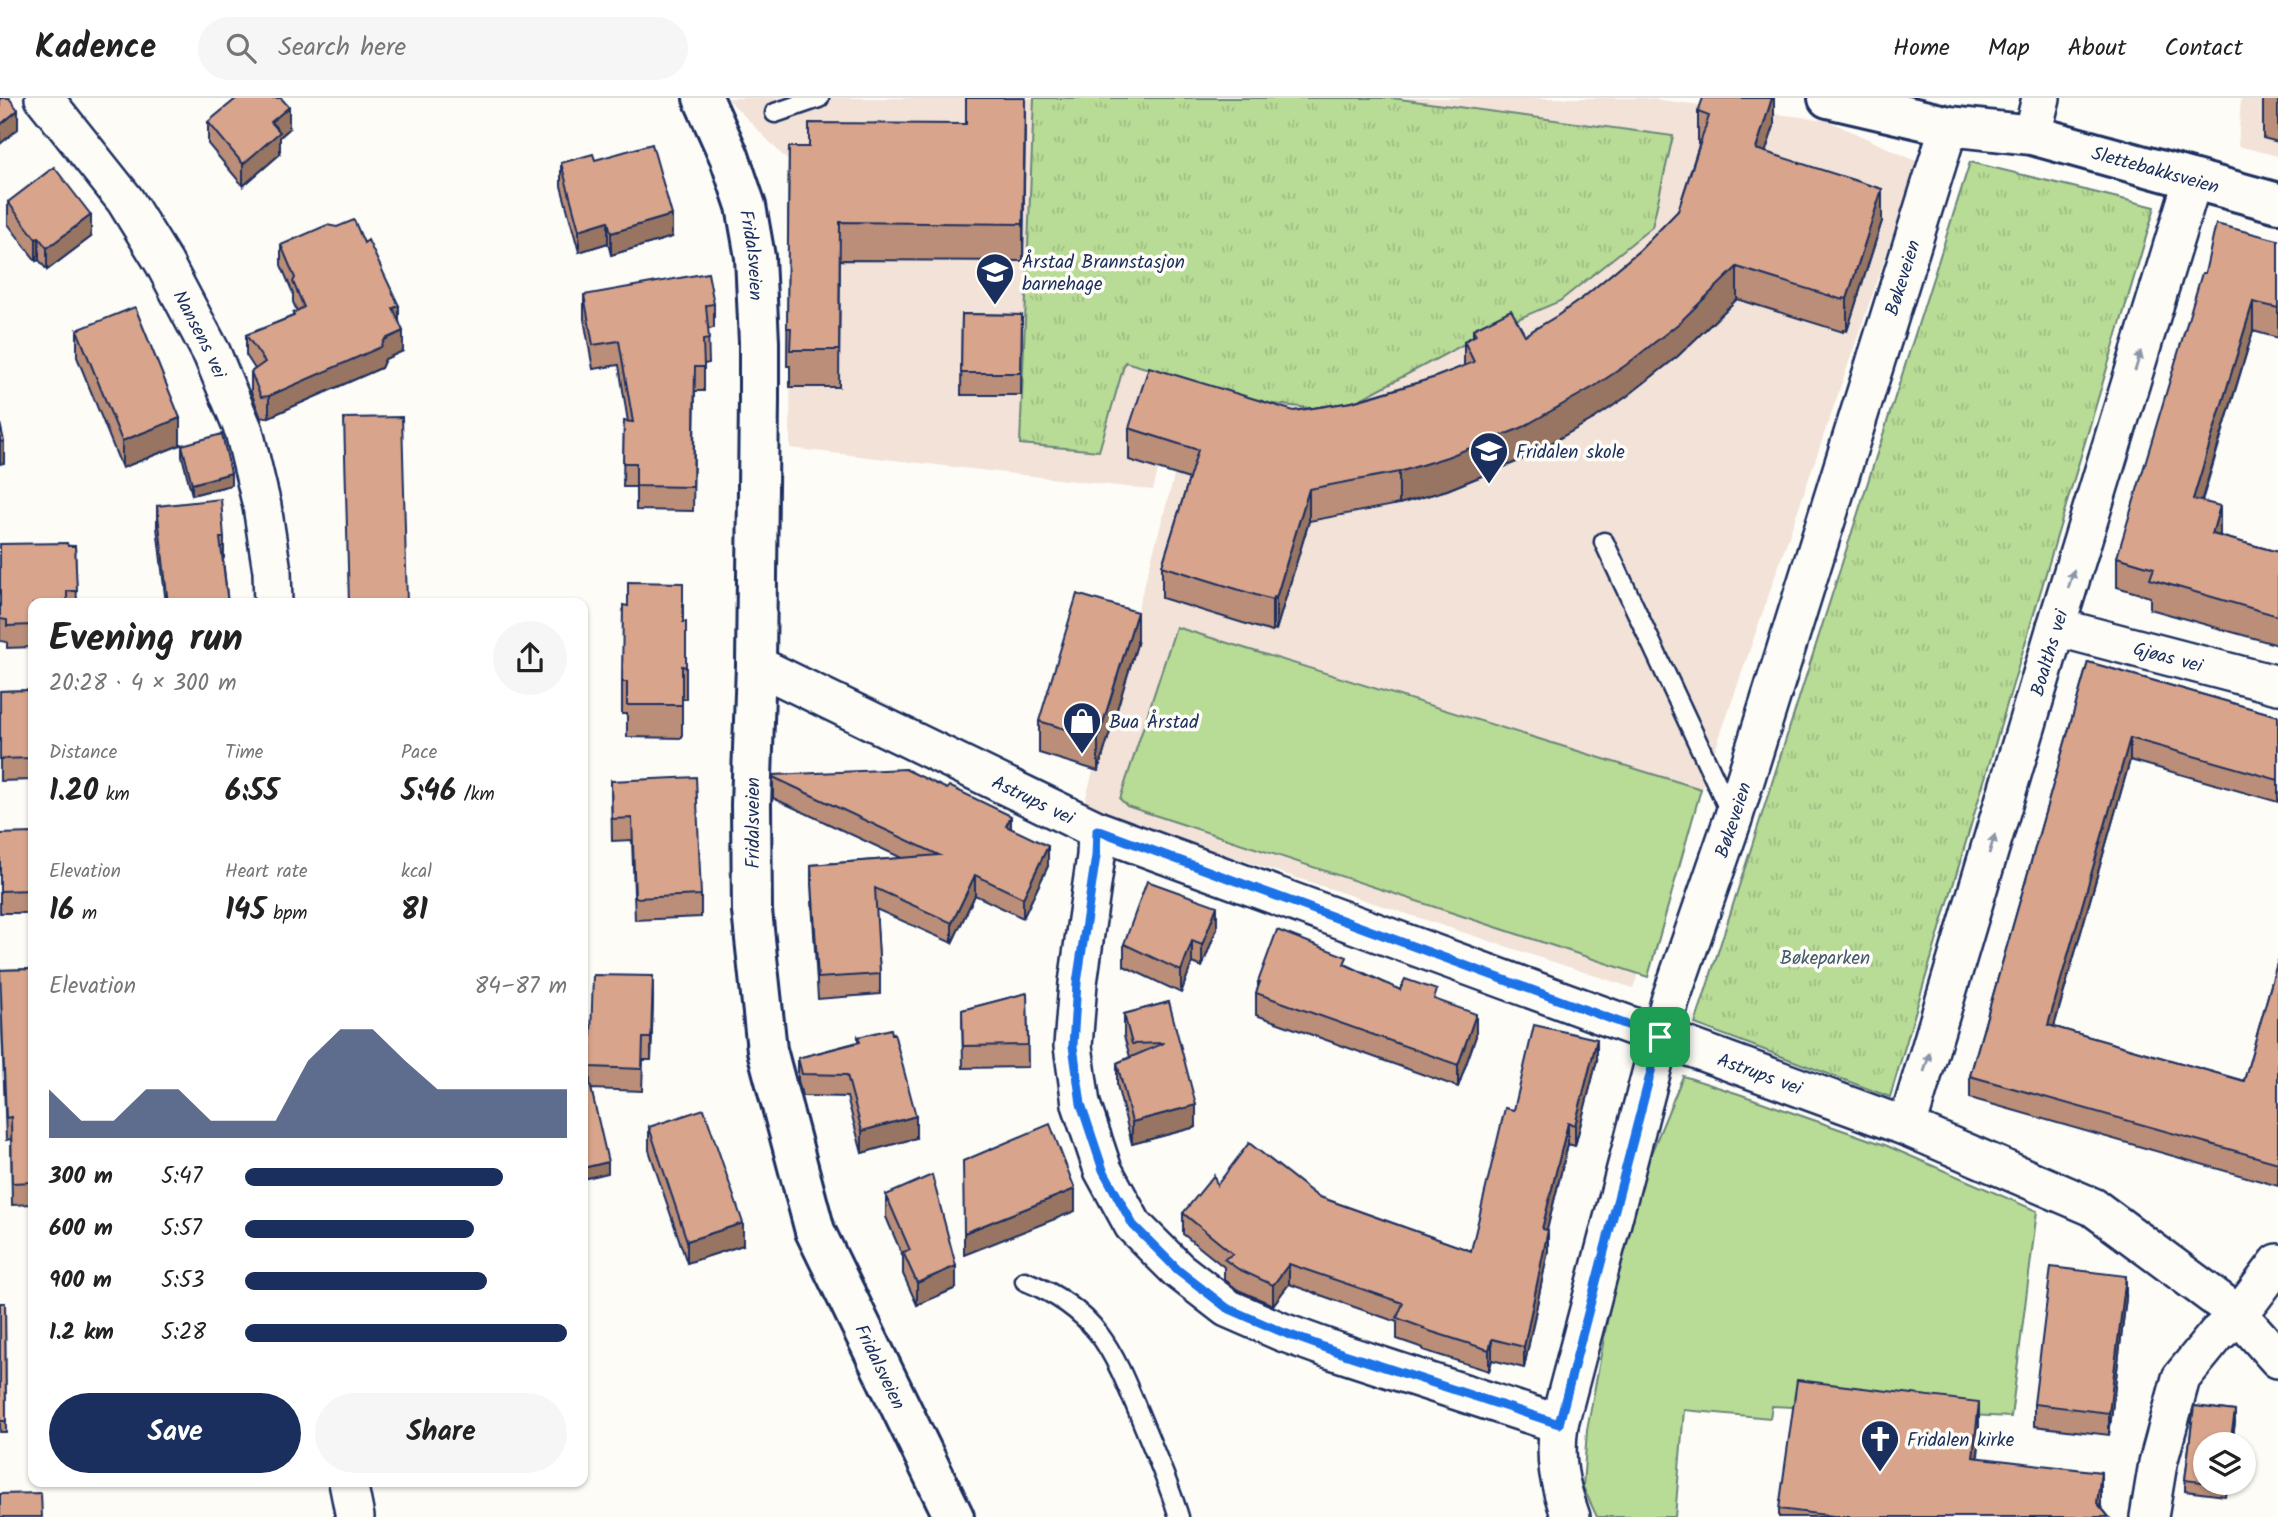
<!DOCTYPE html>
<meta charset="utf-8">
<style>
:root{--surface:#fff;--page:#f6f6f6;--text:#222;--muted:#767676;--line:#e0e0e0;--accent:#1b2f5e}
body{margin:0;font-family:Kalam,sans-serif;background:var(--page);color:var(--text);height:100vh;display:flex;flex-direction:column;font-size:26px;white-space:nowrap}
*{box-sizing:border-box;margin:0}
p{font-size:23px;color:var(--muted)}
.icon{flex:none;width:38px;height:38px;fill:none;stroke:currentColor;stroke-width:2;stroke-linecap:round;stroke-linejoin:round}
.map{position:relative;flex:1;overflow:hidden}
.panel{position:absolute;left:28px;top:500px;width:560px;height:889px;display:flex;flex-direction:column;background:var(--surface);border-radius:14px;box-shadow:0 2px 5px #0004}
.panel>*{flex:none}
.tools{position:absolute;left:2193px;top:1334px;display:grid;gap:14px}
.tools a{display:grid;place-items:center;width:63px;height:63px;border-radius:50%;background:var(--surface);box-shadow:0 2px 5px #0004;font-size:35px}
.pin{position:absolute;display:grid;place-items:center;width:60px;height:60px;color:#fff;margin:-30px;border-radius:14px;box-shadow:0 4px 10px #0006}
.round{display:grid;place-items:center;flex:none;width:74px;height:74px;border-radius:37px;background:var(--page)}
.summary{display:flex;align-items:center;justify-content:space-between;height:119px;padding:0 21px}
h1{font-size:38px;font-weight:700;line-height:52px}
.metrics{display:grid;grid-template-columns:repeat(3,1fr);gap:10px;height:119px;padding:7px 21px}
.metrics div{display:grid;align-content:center}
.metrics b{font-size:30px;font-weight:700}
.metrics small{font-size:19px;font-weight:400}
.metrics p{font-size:19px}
.chart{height:196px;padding:14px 21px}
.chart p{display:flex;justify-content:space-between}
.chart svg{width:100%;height:126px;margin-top:7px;fill:var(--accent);opacity:.7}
.action{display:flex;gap:14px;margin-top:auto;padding:14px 21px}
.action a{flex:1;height:80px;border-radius:42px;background:var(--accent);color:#fff;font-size:28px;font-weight:700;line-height:80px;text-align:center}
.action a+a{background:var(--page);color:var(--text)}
ul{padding:0 21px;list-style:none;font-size:23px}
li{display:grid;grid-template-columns:112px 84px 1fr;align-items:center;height:52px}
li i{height:18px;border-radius:9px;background:var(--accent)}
header{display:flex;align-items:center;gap:42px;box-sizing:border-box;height:98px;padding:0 35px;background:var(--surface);border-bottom:2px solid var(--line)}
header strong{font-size:33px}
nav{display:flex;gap:38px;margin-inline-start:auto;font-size:24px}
.search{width:490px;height:63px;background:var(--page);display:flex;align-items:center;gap:18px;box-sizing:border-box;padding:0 24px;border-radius:38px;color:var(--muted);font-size:26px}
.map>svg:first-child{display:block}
.built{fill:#f2e2d7}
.green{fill:#b8db95;stroke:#6a857a;stroke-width:2}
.park{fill:url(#park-tufts);stroke:#6a857a;stroke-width:2}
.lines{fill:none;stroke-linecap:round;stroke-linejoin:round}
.service-casing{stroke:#1b2f5e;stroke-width:23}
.minor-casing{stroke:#1b2f5e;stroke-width:42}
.tertiary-casing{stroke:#1b2f5e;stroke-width:44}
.service{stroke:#fdfcf7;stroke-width:18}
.minor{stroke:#fdfcf7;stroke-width:37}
.tertiary{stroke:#fdfcf7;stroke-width:38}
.wall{fill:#ba8e78;stroke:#1b2f5e;stroke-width:2}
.shaded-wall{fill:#977462;stroke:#1b2f5e;stroke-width:2}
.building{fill:#d8a58c;stroke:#1b2f5e;stroke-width:2}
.oneway{fill:#8c96aa}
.route-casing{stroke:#fff;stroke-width:14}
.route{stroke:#1a73e8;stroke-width:9}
.labels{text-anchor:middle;stroke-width:7;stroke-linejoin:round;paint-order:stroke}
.street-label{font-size:19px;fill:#1b2f5e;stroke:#fdfcf7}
.poi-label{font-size:19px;fill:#1b2f5e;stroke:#fdfcf7;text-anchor:start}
.park-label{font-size:19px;fill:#425a6c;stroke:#fdfcf7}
</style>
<header>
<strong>Kadence</strong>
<div class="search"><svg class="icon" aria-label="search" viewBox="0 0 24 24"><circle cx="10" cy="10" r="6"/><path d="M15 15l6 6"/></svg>Search here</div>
<nav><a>Home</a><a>Map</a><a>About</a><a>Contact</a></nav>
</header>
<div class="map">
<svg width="2278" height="1419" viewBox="0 0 2278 1419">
<defs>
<pattern id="park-tufts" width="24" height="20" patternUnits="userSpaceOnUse" patternTransform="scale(1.75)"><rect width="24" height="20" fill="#b8db95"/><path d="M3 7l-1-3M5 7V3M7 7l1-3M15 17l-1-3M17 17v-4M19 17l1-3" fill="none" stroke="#9ebc83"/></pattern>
</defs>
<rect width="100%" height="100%" fill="#fdfcf7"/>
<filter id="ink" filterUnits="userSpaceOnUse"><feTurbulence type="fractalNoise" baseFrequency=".0143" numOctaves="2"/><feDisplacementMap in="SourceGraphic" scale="14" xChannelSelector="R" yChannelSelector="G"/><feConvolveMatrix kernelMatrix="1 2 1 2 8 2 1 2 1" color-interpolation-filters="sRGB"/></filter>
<g filter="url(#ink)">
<path class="built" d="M727 0H1253L1153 392 790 350 792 67Z
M1278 0H1643L1826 22 1918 64 1633 890 1083 710Z
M2241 0H2278V58L2238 48Z"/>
<path class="green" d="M1176 529 1701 691 1648 879 1127 708 1120 701Z
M1683 978 1739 996 1885 1047 2037 1113 2011 1319 1772 1308 1770 1320 1684 1312 1675 1419H1597L1583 1389 1587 1332 1628 1111Z"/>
<path class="park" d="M1034 0H1392L1673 38 1652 129 1560 203 1485 235 1338 313 1273 306 1125 264 1099 353 1020 346Z
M1970 64 2155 109 1890 999 1695 926Z"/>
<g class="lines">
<g class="service-casing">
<path id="service" d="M775 15 819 0
M1604 444 1732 718
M1025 1183C1099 1213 1113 1253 1142 1323 1155 1355 1169 1386 1179 1419"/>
</g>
<g class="minor-casing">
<g id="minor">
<path id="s1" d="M44 0 125 102 164 165 212 256 244 333 262 408 272 473 273 506"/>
<path d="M2032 37 2041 0"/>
<path id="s2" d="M2056 529 2278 587"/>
<path id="s3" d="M756 567 1097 732 1907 1029 2093 1109 2239 1217 2278 1261"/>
<path d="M1097 732 1096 758 1078 885 1073 948 1081 1006 1103 1072 1133 1127 1178 1172 1227 1210 1282 1234 1332 1252 1559 1326"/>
<path id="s4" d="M1907 1029 2056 529 2193 81"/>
<path d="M348 1384 355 1419"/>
<path id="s5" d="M1571 1419C1559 1386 1554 1362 1559 1326L1670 903 1733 721 1949 28"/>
<path d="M2149 1419 2158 1365 2181 1280 2217 1236 2239 1217 2278 1165"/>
</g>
</g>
<g class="tertiary-casing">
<g id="tertiary">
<path id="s6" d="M703 0 729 58 746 108 755 159 759 244V301L756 567 751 707 752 813 767 952 815 1133 954 1419"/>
<path id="s7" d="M1828 0 1949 28 2032 37 2278 105"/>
</g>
</g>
<use href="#service" class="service"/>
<use href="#minor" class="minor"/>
<use href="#tertiary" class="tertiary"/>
</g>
<path class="wall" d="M1025 0 1023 163 840 162 839 289H790V268H787L789 49H809L966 26Z
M1774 0V28L1765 54 1882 123 1847 233 1843 232V234L1737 201 1678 258 1626 299 1595 320 1521 362 1447 392 1399 406 1309 423 1276 532 1273 531 1272 534 1162 500V468L1189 381 1129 362V330L1294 313 1352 304 1433 280 1464 268V243L1473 238V231L1525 237 1557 218 1584 199 1640 152 1678 113 1699 47 1698 46V14Z
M2263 0H2278V44L2263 40Z
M208 24 289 31 280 39V56L243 88 208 46Z
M595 62 672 139 611 157 608 145 579 154 561 88V65Z
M8 104 91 139 47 172 39 162 36 163 8 126Z
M2278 142V240L2253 233 2202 403 2220 438 2278 454V547L2150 511V499L2117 489V459Z
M281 147 399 222 403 253 385 261 381 270 269 319 261 320 251 294V274L255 271 246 257V237L293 218V215L297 213 293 204V195L281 167Z
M584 197 714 206V230L708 231 709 265 704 266V293H695L693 413 636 412V389H623L624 323 628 324 619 267 593 271 584 221Z
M962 216 1022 217 1021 297H961Z
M77 232 180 347 122 370 77 259Z
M182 347 231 387 192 397 182 358Z
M157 408 224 440V460L223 461 228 506H166L157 429Z
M0 446 75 448 77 506H33V549L7 550V544L0 543Z
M683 524H686V601H682V640L627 639V616H622V584Z
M1137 546 1098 673 1039 655V623Z
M2088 564 2278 618V704L2130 662 2054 929 2244 983 2278 862V1088L1970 1000V978Z
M33 592V682L0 683V593Z
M773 677 1048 768 1023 820 975 797 952 845 876 811 880 876V896L818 901 811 787V767L902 760 773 700Z
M611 683 701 797V819L635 822 632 742 612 743Z
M0 736 33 792V815H0Z
M1217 830 1202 869 1192 865 1181 895 1124 868V846Z
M1347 867 1400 892 1437 902 1476 938 1458 989 1256 917V895L1258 890V884Z
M33 871V1106L12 1107 11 1041 6 1042 0 872Z
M1027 895 1028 969 963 970 962 912Z
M653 901 651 962H643L642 993 591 991 608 1075 590 985V969Z
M1169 904 1196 1029 1132 1046 1117 987V965L1130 959 1124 938V916Z
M858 939 916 1040 862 1055 847 999 802 998 798 982V960L858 944Z
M1597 962 1575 1048 1568 1046 1547 1132 1548 1153 1524 1270 1492 1262 1489 1273 1423 1252V1250L1397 1241V1224L1289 1186 1273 1207 1238 1192 1224 1181V1169L1183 1136V1115L1217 1087 1317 1098 1471 1153 1514 1012Z
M649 1029 743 1147 687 1165 649 1052Z
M886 1097 956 1190 917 1207 903 1176V1159L886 1119Z
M2126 1200 2109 1337 2034 1328V1306Z
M0 1205H5L6 1334H0Z
M2194 1308 2235 1313V1324L2232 1346H2205V1384H2227L2225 1398 2185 1393V1382Z
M1979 1345 1978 1359 2101 1409 2109 1419H1779V1411Z"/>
<path class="shaded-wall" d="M1025 0V24L1023 163V126Z
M1772 0H1774V28L1756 83V51Z
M289 9V31L280 39V56L243 88V66L271 24Z
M18 12V31L0 46V27Z
M1882 91V123L1847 233V201Z
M91 117V139L47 172V150Z
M672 117V139L611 157V135Z
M608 123V145L579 154V132Z
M39 140V162L36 163V141Z
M1737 169V201L1678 258 1626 299 1595 320 1521 362 1447 392 1399 406V374Z
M2253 204V233L2193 430V401Z
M399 208V229L393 210Z
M403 233V253L385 261 381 270 269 319V298Z
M180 320V347L122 370V343Z
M4 343V365L0 366V344Z
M231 375V387L192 397V386Z
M1309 391V423L1276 532V500Z
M2220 408V438L2212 436Z
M1273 499V531L1272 534V502Z
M1137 514V546L1098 673V641Z
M2130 640V662L2048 949V927Z
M1011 718V738L1006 728Z
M1048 748V768L1023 820V800Z
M975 777V797L952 845V825Z
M1217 808V830L1202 869V847Z
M1192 843V865L1181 895V873Z
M653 878V901L651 962V940Z
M1476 916V938L1458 989V967Z
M1597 941V962L1575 1048V1027Z
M1196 1007V1029L1132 1046V1024Z
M916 1018V1040L862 1055V1033Z
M1568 1025V1046L1542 1151V1131Z
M608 1064V1075L583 1081V1070Z
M1075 1091V1113L964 1157V1135Z
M743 1125V1147L687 1165V1143Z
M1548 1132V1153L1524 1270V1249Z
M1289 1166V1186L1273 1207V1187Z
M956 1168V1190L917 1207V1185Z
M2126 1178V1200L2109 1337V1315Z
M1492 1241V1262L1489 1273V1252Z
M1979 1304V1345L1973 1400V1359Z
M2235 1313V1324L2232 1346H2230Z
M2101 1374V1415L2097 1405Z"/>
<path class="building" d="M0 0H9L18 12 0 27Z
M237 0H281L289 9 271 24 280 34 243 66 208 24Z
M966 0H1025L1023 126 840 124 839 252H790L791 230H787L789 49H809V25L966 26Z
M1703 0H1772L1756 51 1882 91 1847 201 1843 200V202L1737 169 1678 226 1626 267 1595 288 1521 330 1447 359 1399 374 1309 391 1276 500 1273 499 1272 502 1162 468 1198 352 1129 330 1149 269 1294 313 1352 304 1377 297 1433 280 1474 264 1464 243 1476 237 1473 231 1511 212 1525 237 1557 218 1584 199 1640 152 1678 113 1709 18 1698 14Z
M652 46 672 117 611 135 608 123 579 132 561 65 593 56 595 62Z
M54 69 91 117 47 150 39 140 36 141 8 104Z
M354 122 364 145 368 142 399 208 393 210 403 233 385 241 381 249 269 298 261 299 251 274 265 264 246 237 294 218 293 215 304 209 293 184 295 180 281 147 327 127 337 129Z
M2216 126 2278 142V210L2253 204 2193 401 2220 408 2212 436 2278 454V518L2150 481 2154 470 2117 459 2202 175H2205Z
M708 175 714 206 706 207 709 241 703 242 704 269H695L693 389 636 388V365H623L624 323 633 324 619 243 593 247 584 197Z
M135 209 180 320 122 343 77 232Z
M962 216 1022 217 1021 275H961Z
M402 319 407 506H349L344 320Z
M0 325 4 343 0 344Z
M222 336 231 375 192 386 182 347Z
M221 401 224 440H220L228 506H168L157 408Z
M67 445 68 448H75L77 493H67V506H33V527L7 528V522L0 521V446Z
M628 484 683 485V524H686V569L682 568V607H627V584H622L623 507 628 508Z
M1077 496 1137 514 1098 641 1039 623Z
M2088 564 2278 618V682L2130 640 2048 927 2244 983 2278 862V1065L1970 978Z
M33 592V660L0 661V593Z
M905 671 947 691 949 688 1011 718 1006 728 1048 748 1023 800 975 777 952 825 875 790 880 876 818 880 811 767 939 757 773 679V677Z
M696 679 701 797 635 800 632 720 612 721 611 683Z
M32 735 33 792 0 793V736Z
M1147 783 1217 808 1202 847 1192 843 1181 873 1124 846Z
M1277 832 1347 859 1344 866 1400 892 1405 881 1437 892 1434 901 1476 916 1458 967 1256 895 1260 884H1258Z
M33 871V1084L12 1085 11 1019 6 1020 0 872Z
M593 877 653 878 651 940H643L642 971 590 969Z
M1027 895 1028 947 963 948 962 912Z
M1169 904 1196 1007 1132 1024 1117 965 1164 945 1132 946 1124 916Z
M1534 927 1597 941 1575 1027 1568 1025 1542 1131 1548 1132 1524 1249 1492 1241 1489 1252 1423 1231 1424 1230 1397 1220 1403 1205 1289 1166 1273 1187 1238 1171 1224 1161 1233 1156 1183 1115 1214 1077 1217 1087 1249 1045 1317 1098 1471 1153 1505 1010 1514 1012Z
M891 931 892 936 894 935 916 1018 862 1033 847 977 802 976 798 960 860 944 858 939Z
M587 973 608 1064 583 1070V974Z
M704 1011 743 1125 687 1143 649 1029Z
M1050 1026 1075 1091 964 1135 963 1063Z
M932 1077 956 1168 917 1185 903 1154 910 1152 886 1097Z
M2051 1169 2126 1178 2109 1315 2034 1306Z
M0 1205H5L6 1323H0Z
M1797 1282 1979 1304 1973 1359 2101 1374 2097 1405 2109 1419H1841L1779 1411Z
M2194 1308 2235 1313 2230 1346H2205V1384H2226L2225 1387 2185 1382Z
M41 1395 42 1419H0V1396Z"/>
<defs><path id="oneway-solid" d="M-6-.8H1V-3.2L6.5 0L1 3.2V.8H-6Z" transform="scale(1.75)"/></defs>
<g class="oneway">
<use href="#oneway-solid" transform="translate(2138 263) rotate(-73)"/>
<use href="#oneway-solid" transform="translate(2071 481) rotate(-73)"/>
<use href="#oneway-solid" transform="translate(1992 746) rotate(-73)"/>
<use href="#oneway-solid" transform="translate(1927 964) rotate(-73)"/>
</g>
</g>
<g class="lines" filter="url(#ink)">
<g class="route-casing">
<path id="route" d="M1097 732 1660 939 1559 1326 1332 1252 1282 1234 1227 1210 1178 1172 1133 1127 1103 1072 1081 1006 1073 948 1077 885 1096 758Z"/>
</g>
<use href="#route" class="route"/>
</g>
<defs>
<g id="school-pin" transform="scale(2.0125)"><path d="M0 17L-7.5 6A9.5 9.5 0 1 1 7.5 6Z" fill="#1b2f5e" stroke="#fdfcf7"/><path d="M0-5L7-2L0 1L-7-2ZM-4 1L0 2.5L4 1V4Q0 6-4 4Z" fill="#fff"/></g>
<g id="shop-pin" transform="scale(2.0125)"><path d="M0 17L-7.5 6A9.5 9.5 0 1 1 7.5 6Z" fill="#1b2f5e" stroke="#fdfcf7"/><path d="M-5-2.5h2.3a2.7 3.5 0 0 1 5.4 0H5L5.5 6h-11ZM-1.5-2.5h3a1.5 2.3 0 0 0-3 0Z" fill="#fff"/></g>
<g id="church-pin" transform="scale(2.0125)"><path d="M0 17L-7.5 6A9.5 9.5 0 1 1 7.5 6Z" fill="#1b2f5e" stroke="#fdfcf7"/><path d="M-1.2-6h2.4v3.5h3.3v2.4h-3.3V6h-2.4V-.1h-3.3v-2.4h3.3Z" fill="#fff"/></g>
</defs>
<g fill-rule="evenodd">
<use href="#school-pin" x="995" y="174"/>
<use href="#school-pin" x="1489" y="353"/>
<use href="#shop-pin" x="1082" y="623"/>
<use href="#church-pin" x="1880" y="1341"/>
</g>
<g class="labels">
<g class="street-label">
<text dy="7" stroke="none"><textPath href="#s7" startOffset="336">Slettebakksveien</textPath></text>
<text dy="7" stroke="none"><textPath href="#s6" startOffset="166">Fridalsveien</textPath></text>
<text dy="7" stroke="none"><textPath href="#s5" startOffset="1292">Bøkeveien</textPath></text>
<text dy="7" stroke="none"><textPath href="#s1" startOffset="284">Nansens vei</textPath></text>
<text dy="7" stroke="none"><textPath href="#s4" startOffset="495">Boalths vei</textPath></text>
<text dy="7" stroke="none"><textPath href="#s2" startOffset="116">Gjøas vei</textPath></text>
<text dy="7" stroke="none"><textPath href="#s3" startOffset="308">Astrups vei</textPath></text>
<text dy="7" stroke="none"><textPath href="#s5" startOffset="724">Bøkeveien</textPath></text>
<text transform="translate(752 725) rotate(-90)" y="7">Fridalsveien</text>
<text dy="7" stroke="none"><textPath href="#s3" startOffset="1085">Astrups vei</textPath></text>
<text dy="7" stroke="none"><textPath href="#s6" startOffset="1300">Fridalsveien</textPath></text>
</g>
<g class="poi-label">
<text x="1022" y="170">Årstad Brannstasjon<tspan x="1022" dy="22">barnehage</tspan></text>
<text x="1516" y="360">Fridalen skole</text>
<text x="1109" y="630">Bua Årstad</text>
<text x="1907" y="1348">Fridalen kirke</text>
</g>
<g class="park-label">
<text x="1825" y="866">Bøkeparken</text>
</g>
</g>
</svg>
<div class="tools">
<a><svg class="icon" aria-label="layers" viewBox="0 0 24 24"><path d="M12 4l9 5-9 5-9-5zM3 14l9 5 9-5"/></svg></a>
</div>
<div class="pin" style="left:1660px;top:939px;background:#1e9e55"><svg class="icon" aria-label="arrive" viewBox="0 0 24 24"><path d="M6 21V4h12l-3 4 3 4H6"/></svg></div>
<section class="panel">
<div class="summary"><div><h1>Evening run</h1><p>20:28 · 4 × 300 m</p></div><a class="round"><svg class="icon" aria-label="share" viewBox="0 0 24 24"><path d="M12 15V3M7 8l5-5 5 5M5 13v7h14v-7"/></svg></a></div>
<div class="metrics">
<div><p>Distance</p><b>1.20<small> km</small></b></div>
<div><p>Time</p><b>6:55</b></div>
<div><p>Pace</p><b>5:46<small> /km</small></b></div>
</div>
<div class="metrics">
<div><p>Elevation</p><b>16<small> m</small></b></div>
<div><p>Heart rate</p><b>145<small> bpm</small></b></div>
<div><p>kcal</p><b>81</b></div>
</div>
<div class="chart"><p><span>Elevation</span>84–87 m</p>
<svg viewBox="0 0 160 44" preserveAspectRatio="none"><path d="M0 44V27L10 38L20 38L30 27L40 27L50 38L60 38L70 38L80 17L90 6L100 6L110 17L120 27L130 27L140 27L150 27L160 27V44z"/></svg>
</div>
<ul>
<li><b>300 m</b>5:47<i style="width:80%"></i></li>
<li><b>600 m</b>5:57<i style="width:71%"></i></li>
<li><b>900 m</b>5:53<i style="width:75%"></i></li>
<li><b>1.2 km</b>5:28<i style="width:100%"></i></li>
</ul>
<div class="action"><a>Save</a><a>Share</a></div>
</section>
</div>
